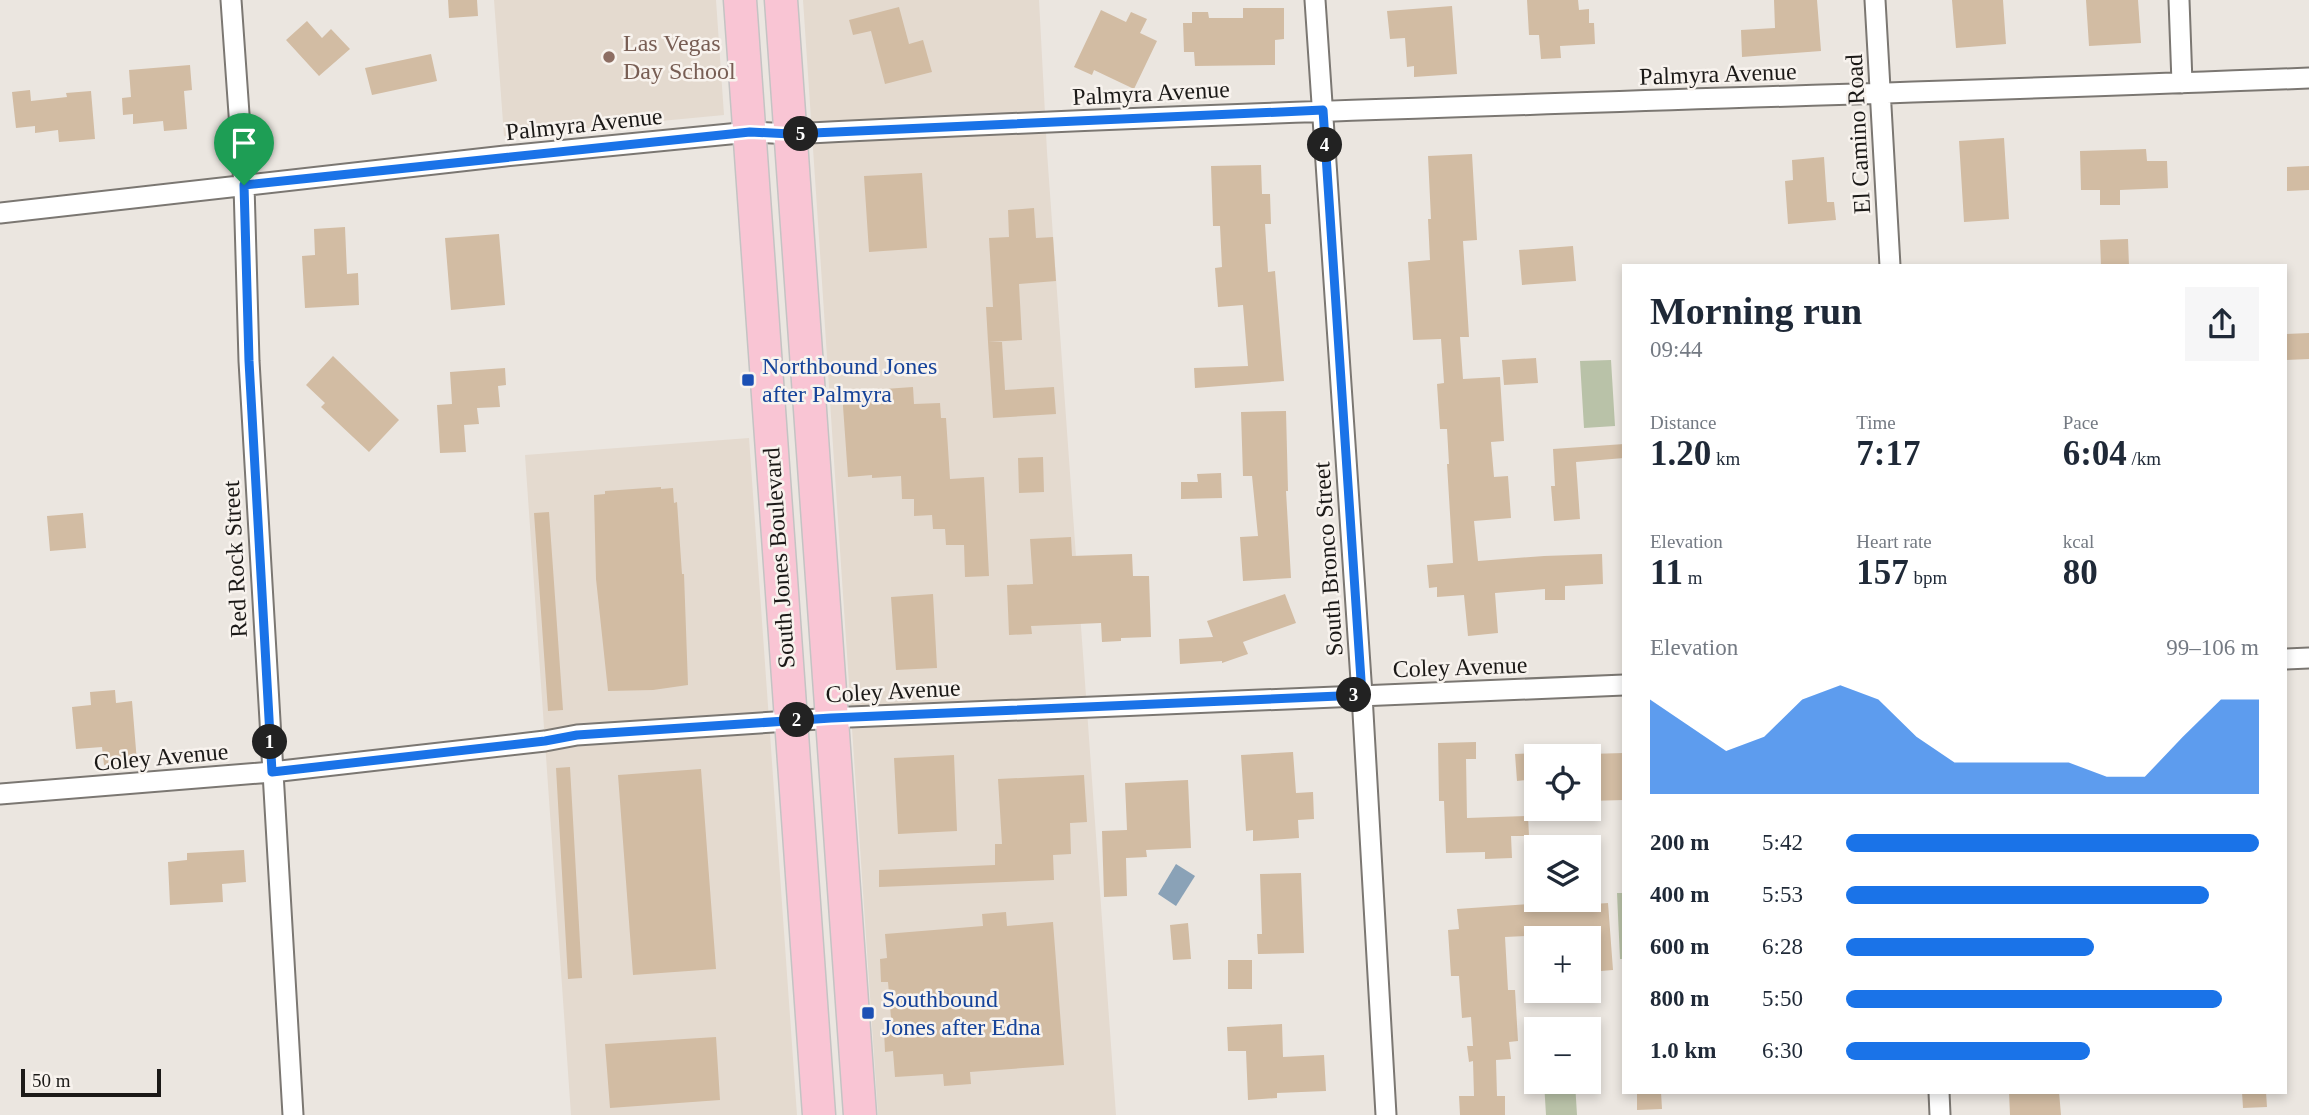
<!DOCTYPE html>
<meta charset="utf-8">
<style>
:root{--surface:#fff;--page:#f6f6f7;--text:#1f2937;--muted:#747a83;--accent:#1a73e8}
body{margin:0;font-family:"Times New Roman",serif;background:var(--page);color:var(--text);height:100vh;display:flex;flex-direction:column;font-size:26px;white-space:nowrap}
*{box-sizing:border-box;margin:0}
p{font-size:23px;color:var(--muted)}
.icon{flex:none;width:38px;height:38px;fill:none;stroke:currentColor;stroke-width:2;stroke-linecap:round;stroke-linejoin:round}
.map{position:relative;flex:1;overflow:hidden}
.drawer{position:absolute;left:1622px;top:264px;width:665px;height:830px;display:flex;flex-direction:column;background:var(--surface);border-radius:0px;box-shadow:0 4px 10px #0003}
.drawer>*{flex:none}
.fabs{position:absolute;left:1524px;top:744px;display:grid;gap:14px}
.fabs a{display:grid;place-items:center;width:77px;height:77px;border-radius:0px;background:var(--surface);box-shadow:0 4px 10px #0003;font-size:35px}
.scale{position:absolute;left:21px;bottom:18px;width:140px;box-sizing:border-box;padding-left:7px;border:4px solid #1b1917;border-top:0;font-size:19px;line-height:24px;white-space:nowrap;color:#1b1917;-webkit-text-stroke:5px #f8f3ee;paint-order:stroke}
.pin{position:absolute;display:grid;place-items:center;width:60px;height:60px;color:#fff;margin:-72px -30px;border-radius:50% 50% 50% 0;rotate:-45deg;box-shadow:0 0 7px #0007}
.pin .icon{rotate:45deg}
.km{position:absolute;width:35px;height:35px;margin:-18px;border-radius:50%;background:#222;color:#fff;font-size:19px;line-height:35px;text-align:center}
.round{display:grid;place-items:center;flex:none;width:74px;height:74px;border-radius:0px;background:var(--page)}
.head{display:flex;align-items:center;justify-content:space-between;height:119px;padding:0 28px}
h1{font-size:38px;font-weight:800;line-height:52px}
.metrics{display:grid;grid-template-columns:repeat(3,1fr);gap:10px;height:119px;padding:7px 28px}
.metrics div{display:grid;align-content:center}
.metrics b{font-size:35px;font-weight:800}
.metrics small{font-size:19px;font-weight:400}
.metrics p{font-size:19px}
.chart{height:196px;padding:14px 28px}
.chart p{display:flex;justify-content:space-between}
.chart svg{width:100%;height:126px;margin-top:7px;fill:var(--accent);opacity:.7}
ul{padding:0 28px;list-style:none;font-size:23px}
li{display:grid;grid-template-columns:112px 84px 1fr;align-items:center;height:52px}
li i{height:18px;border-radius:9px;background:var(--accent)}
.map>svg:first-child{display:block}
.built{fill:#e4dacf}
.green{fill:#b9c2a8}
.water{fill:#8aa2b7}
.building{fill:#d2bca3}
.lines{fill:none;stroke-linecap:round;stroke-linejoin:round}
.street-casing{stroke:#7b7772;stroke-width:23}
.primary-casing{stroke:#c4c3c3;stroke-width:35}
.street{stroke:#fff;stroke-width:19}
.primary{stroke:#f9c5d4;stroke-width:32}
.route-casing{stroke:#fff;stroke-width:14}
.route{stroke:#1a73e8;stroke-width:9}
.education-dot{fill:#8d6e63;stroke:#f8f3ee;stroke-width:2.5}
.transit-dot{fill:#1a4fb4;stroke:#f8f3ee;stroke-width:2.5}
.labels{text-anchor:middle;stroke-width:5;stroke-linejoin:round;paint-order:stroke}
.education-label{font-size:24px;fill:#785e54;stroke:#f8f3ee;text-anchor:start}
.street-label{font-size:24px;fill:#1b1917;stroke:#f8f3ee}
.transit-label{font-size:24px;fill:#164399;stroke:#f8f3ee;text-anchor:start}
</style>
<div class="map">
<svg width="2309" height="1115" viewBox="0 0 2309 1115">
<rect width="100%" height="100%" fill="#ebe6e0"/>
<path class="built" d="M494 0H716L724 115 504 136Z
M803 0H1039L1047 152 1116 1115H878Z
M749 438 797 1115H571L525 455Z"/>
<path class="green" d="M1611 360 1615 426 1584 428 1580 361Z
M1617 893H1624V959H1620Z
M1544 1082H1575L1577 1115H1546Z"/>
<path class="water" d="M1176 864 1195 876 1176 906 1158 894Z"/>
<path class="building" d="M448 0H477L478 16 449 18Z
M1527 0H1578L1579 10 1589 9V23H1594L1595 44 1560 46 1561 58 1541 59 1539 35H1529Z
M1774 0H1817L1821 51 1742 57 1741 30 1775 28Z
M1952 0H2003L2006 44 1956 48Z
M2086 0H2138L2141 43 2089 46Z
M1452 6 1457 74 1414 77V66L1407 67 1405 38 1390 39 1387 11Z
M899 7 909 44 923 40 932 72 885 84 871 31 853 35 849 20Z
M1243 8H1284V39L1275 40V65L1195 66 1194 52H1184L1183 23H1192V12H1208L1209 18H1243Z
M1101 10 1126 22 1131 12 1147 19 1140 33 1157 41 1134 89 1094 70 1092 75 1074 67Z
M307 21 322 38 331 29 350 49 319 76 286 40Z
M431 54 437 81 372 95 365 68Z
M190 65 192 90 184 91 187 129 164 131 163 121 133 124V114L123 115 122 98 131 97 129 70Z
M30 90 31 101 67 97 66 93 91 91 95 139 59 142 58 130 35 133V126L16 128 12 92Z
M2004 138 2009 219 1964 222 1959 141Z
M2146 149 2147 161H2167L2168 188 2120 190V205H2100V190H2081L2080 151Z
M1472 154 1477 240 1463 241 1469 337H1460L1463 379 1500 377 1504 441 1491 442 1494 477 1508 476 1511 518 1474 521 1478 561 1544 556 1602 554 1603 584 1565 586V600H1545V589L1495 593 1498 633 1468 636 1464 595 1437 597V587L1429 588 1427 565 1453 563 1447 464H1449L1447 429H1440L1437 384 1444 383 1441 339 1413 340 1408 262 1430 260 1428 219H1431L1428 156Z
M1824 157 1827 202H1834L1836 220 1788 224 1785 181 1793 180 1792 160Z
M1261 165 1262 194H1270L1271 224H1265L1268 272 1275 271 1284 381 1195 388 1194 368 1248 366 1243 305 1218 307 1215 268 1222 267 1220 226H1213L1211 166Z
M2309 166V190L2287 191V167Z
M922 173 927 248 869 252 864 176Z
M1034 208 1036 238 1053 237 1056 281 1019 284 1022 340 988 342 986 307H993L989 238 1009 237 1008 210Z
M345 227 347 274 358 273 359 305 305 308 302 256 315 255 314 229Z
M499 234 505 305 451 310 445 238Z
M2128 239 2129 266H2101L2100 240Z
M1573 246 1576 281 1522 285 1519 250Z
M2309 333V359L2286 360V334Z
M988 342H1002L1005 390 1054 387 1056 414 993 418Z
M333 356 399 420 369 452 321 407 325 403 306 385Z
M1536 358 1538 383 1504 385 1502 360Z
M505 368 506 385 498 386 500 407 477 408 479 424 464 425 466 452 440 453 437 405 452 404 450 372Z
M913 387 914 404 940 403 941 418H946L950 479 984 477 989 576 965 577 964 545H946L945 529H933L932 515 914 516V499H902L901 476 872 478V475L848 477 842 392Z
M1286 411 1288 491H1286L1291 578 1243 581 1240 537 1258 536 1252 476H1243L1241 412Z
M1624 444V458L1576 462 1580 519 1554 521 1551 486H1555L1553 449Z
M1043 457 1044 492 1019 493 1018 458Z
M1221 473 1222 498 1181 499V482H1198L1197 474Z
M661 487V489L673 488 674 503 677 502 682 574H684L688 685 653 690 608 691 596 579 594 495 605 494V491Z
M549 512 563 710 548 711 534 513Z
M83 513 86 548 50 551 47 516Z
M1071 537 1072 556 1132 554 1133 576H1149L1151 637 1121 638V641L1102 642 1101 623 1031 626 1032 634 1009 635 1007 585 1033 584 1030 539Z
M933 594 937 668 896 670 891 597Z
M1285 594 1296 623 1243 642 1248 654 1222 663V661L1180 664 1179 639 1213 637 1207 621Z
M115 690 116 703 132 701 137 762 104 765 102 747 76 749 72 707 91 705 90 692Z
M1476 742V759H1466L1467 818 1528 816 1529 836H1511L1512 858 1485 859V852L1446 853 1444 801H1439L1438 743Z
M1293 752 1296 793 1313 792 1314 819 1298 820 1299 838 1253 841V830L1246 831 1241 755Z
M1536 753V779L1517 781 1515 754Z
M1624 753V800L1589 801V754Z
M954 755 957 831 898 834 894 758Z
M570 767 582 978 568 979 556 768Z
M701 769 716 969 633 975 618 775Z
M1084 775 1087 822 1070 823 1071 854 1053 855 1054 880 879 887V870L995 865V844H1002L998 779Z
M1188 780 1191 848 1146 850 1147 857 1126 858 1127 896 1104 897 1102 831 1127 830 1125 783Z
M244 850 246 882 222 884 223 902 170 905 168 862 187 860V853Z
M1301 873 1304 953 1258 954 1257 934H1262L1260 874Z
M1545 900H1566V906L1608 903 1613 970 1589 972V938H1548V935L1505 937 1508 990H1515L1518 1041 1509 1042 1511 1059 1496 1060 1497 1096H1505V1115H1460L1459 1096H1474L1473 1061 1469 1062 1467 1046H1473L1471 1017 1462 1018 1459 976H1451L1448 930 1459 929 1457 909 1546 903Z
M1006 912 1007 926 1053 922 1064 1065 970 1072 971 1084 944 1086 943 1074 895 1077 893 1051 885 1052 884 1030H892L888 982H881L880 959 887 958 885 934 983 926 982 914Z
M1188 923 1191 959 1173 960 1170 925Z
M1228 960H1252V989H1228Z
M1282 1024 1283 1057 1324 1055 1326 1091 1277 1093V1098L1248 1100 1246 1051H1228L1227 1027Z
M716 1037 720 1100 610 1108 605 1044Z
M1637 1092H1661L1662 1109 1637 1110Z
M2009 1092H2059L2061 1115H2010Z
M2242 1092H2266L2267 1107 2243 1108Z"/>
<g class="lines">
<g class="street-casing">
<path id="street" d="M231 0 244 185 249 361 293 1115
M1315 0 1362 695 1386 1115
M1875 0 1890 266
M2179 0 2182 83
M0 213 505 156 750 132 791 134C1296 108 1803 98 2309 78
M2286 659 2309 658
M0 794 272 772 545 741 577 735 850 717 1624 685
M1939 1092 1940 1115"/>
</g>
<g class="primary-casing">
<path id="primary" d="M740 0 819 1115
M781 0 860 1115"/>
</g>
<use href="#street" class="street"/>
<use href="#primary" class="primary"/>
</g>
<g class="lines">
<g class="route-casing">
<path id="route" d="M1323 110 1362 695 831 718 577 735 545 741 272 772 249 361 244 185 750 132 791 134Z"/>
</g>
<use href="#route" class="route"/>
</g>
<circle class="education-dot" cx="609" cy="57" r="7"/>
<g class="transit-dot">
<rect x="741" y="373" width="14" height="14" rx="3.5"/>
<rect x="861" y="1006" width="14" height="14" rx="3.5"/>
</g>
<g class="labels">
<g class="education-label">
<text x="623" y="51">Las Vegas<tspan x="623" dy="28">Day School</tspan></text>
</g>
<g class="street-label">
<text transform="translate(1718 74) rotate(-2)" y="8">Palmyra Avenue</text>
<text transform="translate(1151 93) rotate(-3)" y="8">Palmyra Avenue</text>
<text transform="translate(584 124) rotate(-6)" y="8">Palmyra Avenue</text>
<text transform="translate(1858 134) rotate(-93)" y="8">El Camino Road</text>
<text transform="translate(779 558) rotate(-94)" y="8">South Jones Boulevard</text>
<text transform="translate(235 559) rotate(-93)" y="8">Red Rock Street</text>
<text transform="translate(1328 559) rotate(-94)" y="8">South Bronco Street</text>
<text transform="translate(1460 667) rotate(-2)" y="8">Coley Avenue</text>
<text transform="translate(893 691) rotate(-3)" y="8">Coley Avenue</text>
<text transform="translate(161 757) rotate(-5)" y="8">Coley Avenue</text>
</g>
<g class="transit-label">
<text x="762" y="374">Northbound Jones<tspan x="762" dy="28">after Palmyra</tspan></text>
<text x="882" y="1007">Southbound<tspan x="882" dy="28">Jones after Edna</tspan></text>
</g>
</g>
</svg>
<div class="fabs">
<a><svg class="icon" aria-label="locate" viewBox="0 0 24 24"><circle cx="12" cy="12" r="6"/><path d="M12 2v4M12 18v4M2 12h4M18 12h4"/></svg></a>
<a><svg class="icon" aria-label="layers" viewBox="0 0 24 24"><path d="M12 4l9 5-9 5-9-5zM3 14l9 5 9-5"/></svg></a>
<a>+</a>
<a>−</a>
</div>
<div class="scale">50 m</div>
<div class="pin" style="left:244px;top:185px;background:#1e9e55"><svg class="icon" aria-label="arrive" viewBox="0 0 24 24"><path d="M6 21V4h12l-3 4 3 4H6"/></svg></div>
<b class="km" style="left:270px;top:742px">1</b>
<b class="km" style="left:797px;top:720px">2</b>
<b class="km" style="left:1354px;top:695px">3</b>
<b class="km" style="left:1325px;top:145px">4</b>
<b class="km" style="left:801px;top:134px">5</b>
<section class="drawer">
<div class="head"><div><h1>Morning run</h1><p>09:44</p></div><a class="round"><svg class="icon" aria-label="share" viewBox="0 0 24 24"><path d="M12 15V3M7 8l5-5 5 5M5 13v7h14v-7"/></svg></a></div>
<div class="metrics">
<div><p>Distance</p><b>1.20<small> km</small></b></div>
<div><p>Time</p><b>7:17</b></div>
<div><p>Pace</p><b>6:04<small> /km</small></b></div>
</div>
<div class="metrics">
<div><p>Elevation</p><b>11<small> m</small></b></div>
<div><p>Heart rate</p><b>157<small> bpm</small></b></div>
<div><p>kcal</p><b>80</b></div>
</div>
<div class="chart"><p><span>Elevation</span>99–106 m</p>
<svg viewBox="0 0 160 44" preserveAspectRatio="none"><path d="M0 44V11L10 20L20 29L30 24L40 11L50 6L60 11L70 24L80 33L90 33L100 33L110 33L120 38L130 38L140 24L150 11L160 11V44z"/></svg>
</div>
<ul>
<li><b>200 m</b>5:42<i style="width:100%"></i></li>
<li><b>400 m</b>5:53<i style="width:88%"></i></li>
<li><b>600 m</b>6:28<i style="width:60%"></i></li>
<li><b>800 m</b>5:50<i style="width:91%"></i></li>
<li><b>1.0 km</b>6:30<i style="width:59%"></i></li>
</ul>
</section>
</div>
